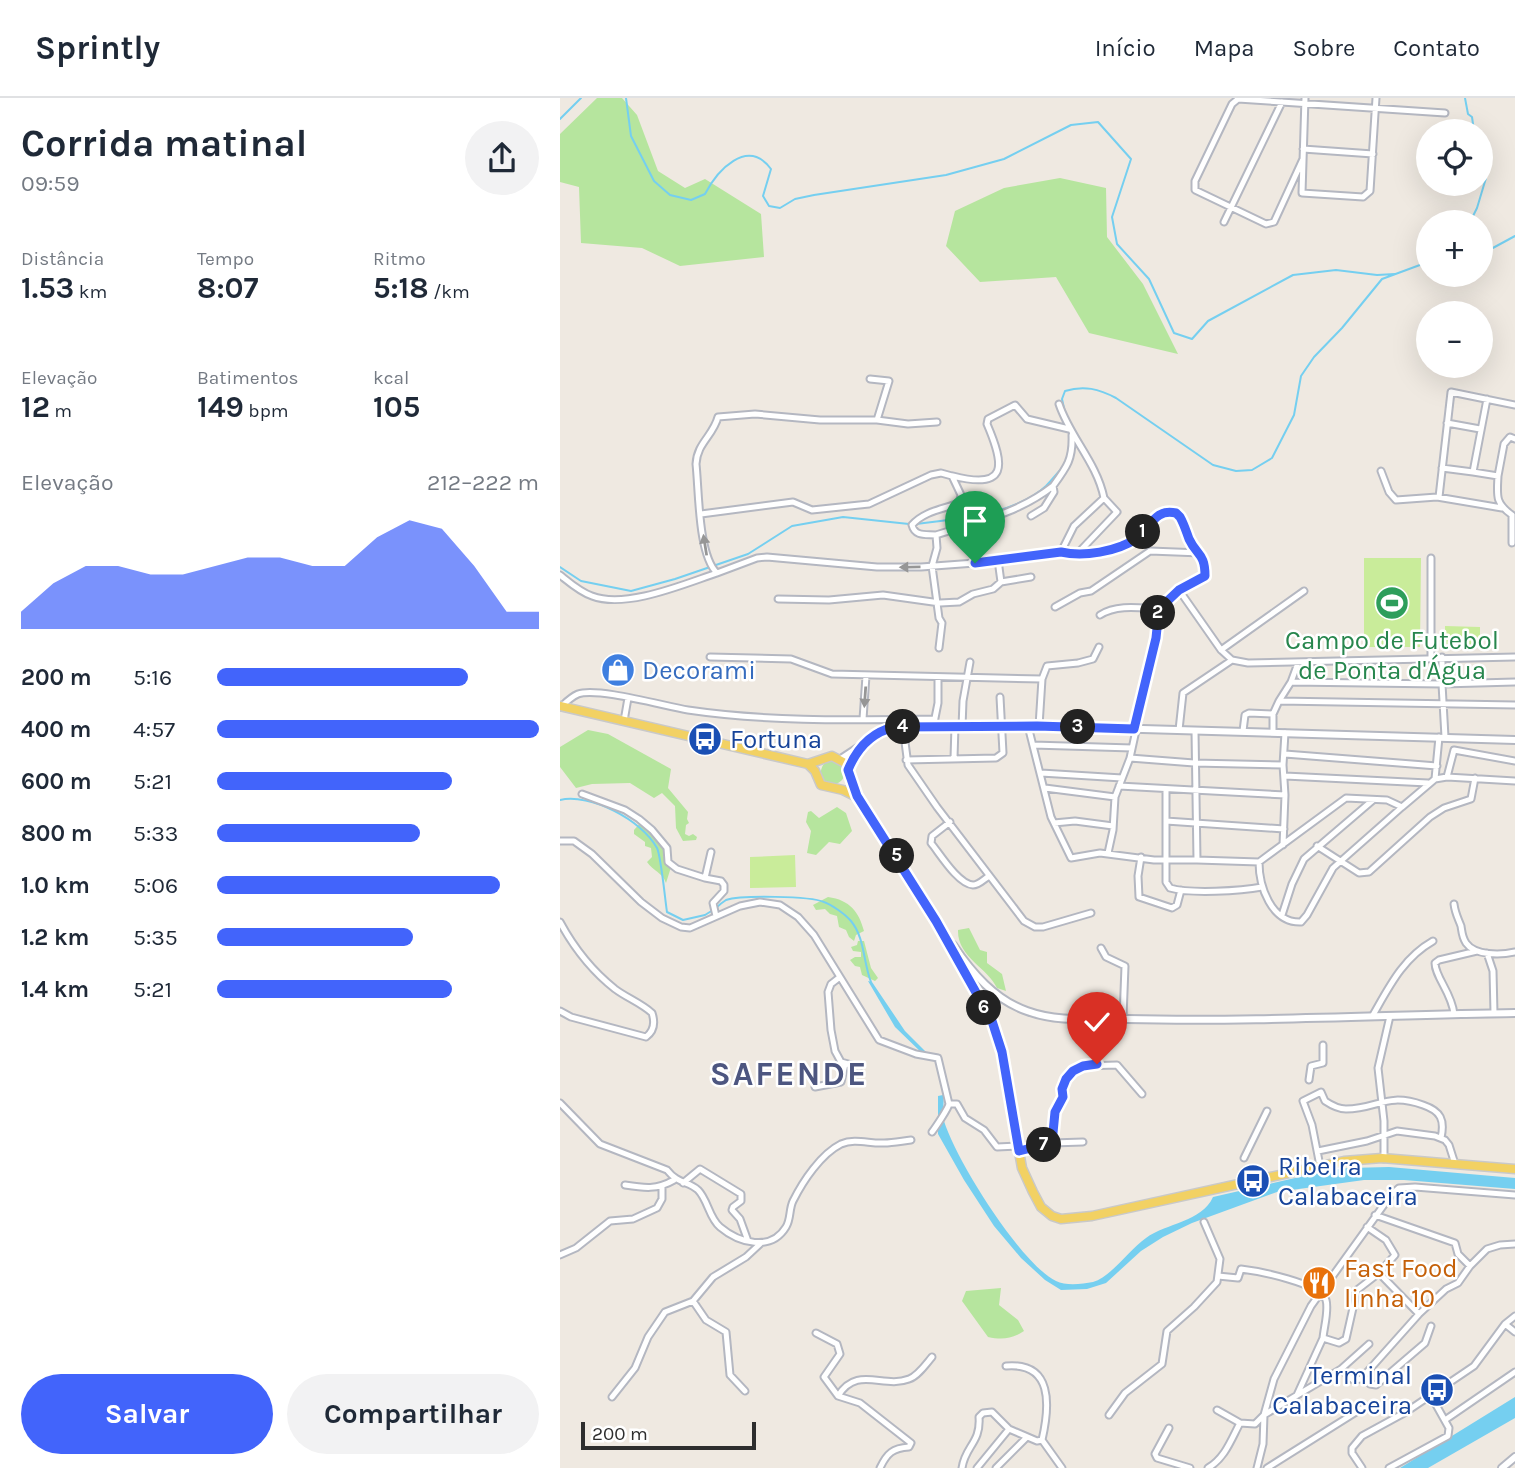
<!DOCTYPE html>
<html lang="pt">
<meta charset="utf-8">
<style>
:root{--surface:#fff;--page:#f2f2f3;--text:#1f2937;--muted:#747a83;--line:#e0e1e3;--accent:#4264fb}
body{margin:0;font-family:Karla,sans-serif;background:var(--page);color:var(--text);height:100vh;display:flex;flex-direction:column;font-size:26px;white-space:nowrap}
*{box-sizing:border-box;margin:0}
p{font-size:23px;color:var(--muted)}
.icon{flex:none;width:38px;height:38px;fill:none;stroke:currentColor;stroke-width:2;stroke-linecap:round;stroke-linejoin:round}
.map{position:relative;flex:1;overflow:hidden}
.panel{display:flex;flex-direction:column;background:var(--surface);width:560px}
.panel>*{flex:none}
.buttons{position:absolute;left:856px;top:21px;display:grid;gap:14px}
.buttons a{display:grid;place-items:center;width:77px;height:77px;border-radius:50%;background:var(--surface);box-shadow:0 7px 28px #0002;font-size:35px}
.scale{position:absolute;left:21px;bottom:18px;width:175px;box-sizing:border-box;padding-left:7px;border:4px solid #2e2e2e;border-top:0;font-size:19px;line-height:24px;white-space:nowrap;color:#2e2e2e;-webkit-text-stroke:5px #fff;paint-order:stroke}
.pin{position:absolute;display:grid;place-items:center;width:60px;height:60px;color:#fff;margin:-72px -30px;border-radius:50% 50% 50% 0;rotate:-45deg;box-shadow:0 0 7px #0007}
.pin .icon{rotate:45deg}
.km{position:absolute;width:35px;height:35px;margin:-18px;border-radius:50%;background:#222;color:#fff;font-size:19px;line-height:35px;text-align:center}
.round{display:grid;place-items:center;flex:none;width:74px;height:74px;border-radius:37px;background:var(--page)}
.head{display:flex;align-items:center;justify-content:space-between;height:119px;padding:0 21px}
h1{font-size:38px;font-weight:700;line-height:52px}
.figures{display:grid;grid-template-columns:repeat(3,1fr);gap:10px;height:119px;padding:7px 21px}
.figures div{display:grid;align-content:center}
.figures b{font-size:30px;font-weight:700}
.figures small{font-size:19px;font-weight:400}
.figures p{font-size:19px}
.chart{height:196px;padding:14px 21px}
.chart p{display:flex;justify-content:space-between}
.chart svg{width:100%;height:126px;margin-top:7px;fill:var(--accent);opacity:.7}
.button{display:flex;gap:14px;margin-top:auto;padding:14px 21px}
.button a{flex:1;height:80px;border-radius:42px;background:var(--accent);color:#fff;font-size:28px;font-weight:700;line-height:80px;text-align:center}
.button a+a{background:var(--page);color:var(--text)}
ul{padding:0 21px;list-style:none;font-size:23px}
li{display:grid;grid-template-columns:112px 84px 1fr;align-items:center;height:52px}
li i{height:18px;border-radius:9px;background:var(--accent)}
header{display:flex;align-items:center;gap:42px;box-sizing:border-box;height:98px;padding:0 35px;background:var(--surface);border-bottom:2px solid var(--line)}
header strong{font-size:33px}
nav{display:flex;gap:38px;margin-inline-start:auto;font-size:24px}
main{display:flex;flex:1;min-height:0}
.map>svg:first-child{display:block}
.green{fill:#b6e59e}
.pitch{fill:#c9ec9a}
.water{fill:#75cff0}
.lines{fill:none;stroke-linecap:round;stroke-linejoin:round}
.stream{stroke:#75cff0;stroke-width:2}
.minor-casing{stroke:#b4b7c1;stroke-width:9}
.tertiary-casing{stroke:#b4b7c1;stroke-width:10}
.primary-casing{stroke:#c9c9c9;stroke-width:11}
.minor{stroke:#fff;stroke-width:5}
.tertiary{stroke:#fff;stroke-width:6}
.primary{stroke:#f2d163;stroke-width:8}
.oneway{fill:#969696}
.route-casing{stroke:#fff;stroke-width:14}
.route{stroke:#4264fb;stroke-width:9}
.labels{text-anchor:middle;stroke-width:5;stroke-linejoin:round;paint-order:stroke}
.leisure-label{font-size:26px;fill:#27864d;stroke:#fff}
.shop-label{font-size:26px;fill:#366cbe;stroke:#fff;text-anchor:start}
.transit-label{font-size:26px;fill:#164399;stroke:#fff;text-anchor:start}
.food-label{font-size:26px;fill:#c56008;stroke:#fff;text-anchor:start}
.district-label{font-size:33px;font-weight:bold;letter-spacing:2px;fill:#4d5680;stroke:#fff}
</style>
<header>
<strong>Sprintly</strong>
<nav><a>Início</a><a>Mapa</a><a>Sobre</a><a>Contato</a></nav>
</header>
<main>
<section class="panel">
<div class="head"><div><h1>Corrida matinal</h1><p>09:59</p></div><a class="round"><svg class="icon" aria-label="share" viewBox="0 0 24 24"><path d="M12 15V3M7 8l5-5 5 5M5 13v7h14v-7"/></svg></a></div>
<div class="figures">
<div><p>Distância</p><b>1.53<small> km</small></b></div>
<div><p>Tempo</p><b>8:07</b></div>
<div><p>Ritmo</p><b>5:18<small> /km</small></b></div>
</div>
<div class="figures">
<div><p>Elevação</p><b>12<small> m</small></b></div>
<div><p>Batimentos</p><b>149<small> bpm</small></b></div>
<div><p>kcal</p><b>105</b></div>
</div>
<div class="chart"><p><span>Elevação</span>212–222 m</p>
<svg viewBox="0 0 160 44" preserveAspectRatio="none"><path d="M0 44V38L10 28L20 22L30 22L40 25L50 25L60 22L70 19L80 19L90 22L100 22L110 12L120 6L130 9L140 22L150 38L160 38V44z"/></svg>
</div>
<ul>
<li><b>200 m</b>5:16<i style="width:78%"></i></li>
<li><b>400 m</b>4:57<i style="width:100%"></i></li>
<li><b>600 m</b>5:21<i style="width:73%"></i></li>
<li><b>800 m</b>5:33<i style="width:63%"></i></li>
<li><b>1.0 km</b>5:06<i style="width:88%"></i></li>
<li><b>1.2 km</b>5:35<i style="width:61%"></i></li>
<li><b>1.4 km</b>5:21<i style="width:73%"></i></li>
</ul>
<div class="button"><a>Salvar</a><a>Compartilhar</a></div>
</section>
<div class="map">
<svg width="955" height="1370" viewBox="0 0 955 1370">
<rect width="100%" height="100%" fill="#efe9e1"/>
<path class="green" d="M37 0H62L77 17 98 73 125 90 145 81 201 116 204 159 120 168 82 150 21 145 19 89 0 84V36Z
M500 80 546 90 547 139 583 186 618 256 529 235 496 179 420 184 386 148 395 113 444 90Z
M28 632 48 636 111 671 108 690 128 714 127 721 129 725 126 727 125 736 129 738 133 736 137 739 136 742 123 743 116 730 115 708 102 695 94 700 70 685 32 686 16 690 0 669V649Z
M261 674a12 12 0 1 1 24 0a12 12 0 1 1-24 0Z
M277 709 286 715 292 733 280 746 269 744 256 757 247 755 251 733 246 724 248 714 251 713 259 720Z
M81 724 89 726V733L102 742 105 753 103 758 112 766 106 785C102 774 93 773 87 764L92 759 91 750 85 748V744L74 736V732Z
M268 799C290 802 299 814 304 833L296 837 294 843 289 839 286 832 279 829 277 818 270 816 265 811 256 812 253 807Z
M409 830 420 852 427 854V865L442 876 446 893 437 890C428 870 397 859 398 832Z
M298 843H304L311 870 318 880 315 883 302 877 300 869 295 868 290 862 295 859H301V854L293 853 291 849 297 847Z
M441 1190 439 1207 458 1222 464 1233C452 1241 442 1242 428 1239L402 1203 406 1193Z"/>
<path class="pitch" d="M804 460H861L860 549H804Z
M885 528 920 529V547L885 546Z
M235 757 236 789 190 790V759Z"/>
<path class="water" d="M308 883 312 884 345 933 368 956 364 957 335 929Z
M383 997C385 1007 381 1014 384 1023 396 1062 460 1165 496 1183 506 1188 522 1186 533 1184 551 1179 570 1151 586 1140 606 1125 642 1124 653 1099L770 1072 789 1070 829 1069 955 1080V1091L844 1082H804L717 1094 632 1125 603 1139 581 1153 546 1185 527 1191 501 1192 485 1182 461 1160 434 1128 404 1082 378 1036V998Z
M955 1299V1320L868 1370H840Z"/>
<g class="lines">
<path class="stream" d="M66 0 71 38 94 83 110 97 131 102 145 96C157 73 187 39 211 71L203 98 209 108 220 110 235 101 254 97 386 77 444 61 511 27 538 24 571 61 552 119 557 146 589 181 614 235 632 241 648 223 733 177 776 172 817 177 835 176
M905 0 908 16 912 19 914 33
M0 21 21 0
M910 124 917 110 926 80 920 60
M920 151H931L955 138
M505 315 502 301 505 293C524 287 539 291 556 300L653 367 676 373 692 372 712 360 734 317 741 278 754 259 782 230 822 181 868 164
M355 426C395 421 455 417 486 388 492 382 498 374 504 368
M0 469 21 483 71 493 115 481 188 456 232 428 283 419 349 426
M0 702C30 695 82 722 97 750 101 758 105 801 107 814L123 822 145 817 153 812
M157 809C160 806 163 804 166 802 181 797 250 798 264 804 272 807 285 816 291 823 305 840 303 864 311 884"/>
<g class="minor-casing">
<path id="minor" d="M745 0 742 95 803 99 810 93 816 0
M743 51 813 56
M743 61 714 124 706 126 635 92V83L672 6 678 1 885 15
M664 124 722 4
M310 281 329 283 317 322
M927 301 913 374 938 378C937 398 935 405 952 417
M499 306C510 339 537 365 544 400L514 428 501 454
M377 324 348 326 317 322H260L195 316 158 319C153 338 137 345 136 366 139 393 138 457 157 475L197 460 207 459 317 469H361L415 465 501 454C523 459 560 454 578 438 585 432 589 423 596 418 601 414 611 411 617 415 624 420 625 432 628 439 636 456 645 456 645 478L619 492 599 511
M887 325 920 331
M882 370 913 374
M821 373 829 394 836 402 877 399 942 410
M393 378C448 392 445 368 427 326L428 321 455 307 467 321 509 331
M938 378 944 346 950 339 955 341
M879 399 891 294 955 307
M141 416 233 404 252 412 309 406 371 377 381 375 392 378 401 397 399 405C384 411 364 413 352 427 355 439 366 436 376 437L377 450 372 468 379 520 382 525 379 550
M952 417V445
M471 418 484 410 494 394 493 388C507 369 513 361 512 337
M376 437C417 424 459 415 493 388
M518 455 557 414 544 400
M438 462 441 484
M0 477C10 485 20 494 32 498 66 511 124 486 157 475
M619 492 661 552 672 562 688 565 955 559
M218 501 269 502 323 497 380 505 399 504 413 496 433 491 441 484 471 479
M495 509 520 495 531 493 590 453 641 455
M540 517C557 506 580 510 599 511
M661 552 744 493
M150 559 231 561 272 576 482 581
M882 559V586L955 584
M871 560V460
M731 584 738 565
M1 609C6 604 11 599 18 596 37 589 104 608 128 612 209 624 293 622 375 621
M303 621 306 578
M64 623 68 600
M374 625 378 605V579
M468 628 491 719 511 760 540 755 594 762H637
M479 628 482 581 487 568 518 565 533 561 539 549
M343 629 348 667 377 709 464 823 475 829H483L531 815
M402 629 403 603 410 564
M619 632 623 595 672 562
M635 633 637 762 699 764 786 700 827 702 842 709 875 681 879 639
M683 633 685 617 689 615 713 616
M713 634V616L719 603
M885 639 882 586 731 584 719 603 955 607
M473 647 572 650
M725 656 877 668
M394 660 395 628
M570 660 634 665 723 667
M346 662 436 660 443 655 440 599
M481 675 562 680
M725 678 868 685
M887 679 894 652 955 663
M875 681 887 679 955 683
M559 688 725 697 723 667 725 635
M485 690 555 699
M606 691V784L610 790C630 796 681 793 702 789
M22 696 65 712 79 721 92 732 107 750 108 764 117 771 145 780
M606 723 724 731
M390 724 372 738 371 745C380 756 398 786 413 787 419 787 424 781 429 778
M494 725 515 723 553 728
M0 743H14L32 756 81 804 102 820 121 829 130 830 180 808 200 804 220 807 238 819 254 837 319 942 356 956 378 960 389 1006C388 1011 375 1030 372 1034
M723 747 725 697
M757 748 799 775 809 774 870 719 884 710 911 701 915 680
M151 754 145 780 161 783 164 787V793L153 805 156 818
M548 755 553 732 555 699 570 660 596 540 599 511
M581 759 578 778 579 799 612 810 617 807 621 792
M699 764C699 788 711 825 741 824L747 817 773 770 842 709
M894 806C895 815 898 820 901 828 902 834 902 839 906 845 915 858 941 857 955 854
M722 817 732 786 744 761 813 702
M0 824C14 850 31 872 55 891 67 900 81 905 92 915 95 924 94 933 86 939L11 919 0 913
M541 850 546 859 565 868 563 920
M927 855 933 873 934 915
M280 879 271 886 268 894 271 932 275 953 281 964 299 969
M894 916C892 895 875 879 875 865L879 862 917 853
M813 917C829 889 843 860 873 843
M749 982 751 968 763 965V947
M255 989 281 984 285 966
M0 1005 40 1046 107 1072C118 1086 128 1083 138 1092 148 1102 149 1120 160 1129 179 1145 211 1154 226 1129 231 1121 229 1111 233 1103 243 1083 261 1056 281 1046 295 1040 310 1046 324 1045 333 1045 342 1043 351 1042
M389 1006H397L405 1020 424 1032 437 1049 458 1048
M492 1045 523 1044
M459 1053 492 1045 495 1014 503 999 502 991 506 981 514 973 523 968 557 967 582 996
M758 1053 807 1043 837 1033 875 1038 885 1042 889 1047 895 1066
M684 1060 707 1013
M824 1061V1023L818 970 830 918
M760 1068 752 1027 743 1003 761 994 765 1003C771 1007 779 1011 786 1011 818 1011 826 994 863 1007 881 1013 885 1022 881 1040
M123 1085 140 1071 181 1096V1103L173 1109 172 1112 180 1121 188 1143
M65 1087C84 1090 97 1092 114 1082
M815 1117 895 1145 898 1156 910 1168
M0 1157 16 1150 50 1123 73 1121 97 1110 102 1101V1089
M819 1175 859 1216
M658 1178 678 1180 681 1171C698 1173 760 1185 766 1202 769 1212 764 1229 763 1240
M133 1203 146 1222 166 1234 170 1277 185 1293
M945 1226 955 1234
M256 1235 277 1246 280 1256 264 1279 278 1298 300 1305 351 1345 349 1349C333 1350 327 1355 320 1370
M781 1271 809 1246
M804 1279 810 1286 816 1287 865 1245 871 1228
M737 1297 763 1240 779 1245 786 1241 797 1192 819 1175 835 1157 826 1142 807 1129
M278 1298C297 1267 323 1291 349 1281 358 1278 366 1266 372 1259
M52 1299 75 1270 88 1239 105 1214 133 1203 153 1179 186 1159 200 1146
M657 1312 680 1325 695 1326 704 1317 781 1271 793 1282 801 1281 859 1216 886 1191 898 1185 910 1168 927 1151 940 1147 955 1146
M549 1317 565 1295 602 1266 607 1233 634 1209 657 1184 660 1161 644 1124
M885 1322 955 1274
M609 1330 595 1356 597 1360 630 1370
M482 1342 502 1370
M402 1370C405 1348 421 1345 419 1319L423 1315 432 1314 449 1331 477 1343 482 1342C490 1307 493 1264 446 1268
M417 1370 449 1331
M436 1370 466 1340
M648 1370C665 1360 671 1342 680 1325
M697 1370 703 1346 704 1317 714 1281 751 1208 831 1097 839 1090 855 1089 955 1097
M707 1370 801 1311
M802 1370 792 1355V1350L802 1338 846 1314 914 1268 945 1226 955 1218
M829 1370 888 1338 889 1330 870 1296"/>
</g>
<g class="tertiary-casing">
<path id="tertiary" d="M281 661 325 632 366 628H479L955 642
M288 672 297 652
M393 847C412 875 435 902 467 913 500 925 533 920 567 921 696 924 826 917 955 915
M942 1370 955 1359"/>
</g>
<g class="primary-casing">
<path id="primary" d="M0 608 248 666 272 658 285 665 297 699 376 823 438 938 462 1070 473 1094 481 1109 492 1118 501 1121 532 1118 784 1063 822 1060 955 1071
M248 666 255 673 261 687 283 692 297 699"/>
</g>
<use href="#minor" class="minor"/>
<use href="#tertiary" class="tertiary"/>
<use href="#primary" class="primary"/>
</g>
<defs><path id="oneway-solid" d="M-6-.8H1V-3.2L6.5 0L1 3.2V.8H-6Z" transform="scale(1.75)"/></defs>
<g class="oneway">
<use href="#oneway-solid" transform="translate(145 447) rotate(-99)"/>
<use href="#oneway-solid" transform="translate(350 469) rotate(179)"/>
<use href="#oneway-solid" transform="translate(305 599) rotate(94)"/>
</g>
<g class="lines">
<g class="route-casing">
<path id="route" d="M415 465 501 454C523 459 557 454 577 440 591 429 595 410 616 415L620 419C624 426 626 433 629 441 637 458 645 455 645 478L619 492 599 511 596 540 574 631 477 628 335 629C311 634 297 650 288 672L297 698 376 823 432 923 442 954 459 1053 492 1045 495 1014 503 999 502 991 506 981 513 973 523 968 537 966"/>
</g>
<use href="#route" class="route"/>
</g>
<defs>
<g id="stadium-disc" transform="scale(1.75)"><circle r="9.5" fill="#2e9e5b" stroke="#fff"/><path d="M0-5a6.5 5 0 1 0 0 10a6.5 5 0 1 0 0-10ZM-3.5-1.8h7v3.6h-7Z" fill="#fff"/></g>
<g id="shop-disc" transform="scale(1.75)"><circle r="9.5" fill="#3f7fe0" stroke="#fff"/><path d="M-5-2.5h2.3a2.7 3.5 0 0 1 5.4 0H5L5.5 6h-11ZM-1.5-2.5h3a1.5 2.3 0 0 0-3 0Z" fill="#fff"/></g>
<g id="bus-disc" transform="scale(1.75)"><circle r="9.5" fill="#1a4fb4" stroke="#fff"/><path d="M-5-6H5V4H4V6H2V4H-2V6H-4V4H-5ZM-3.5-4V0h7V-4ZM-3.5 1.2v1.5H-2V1.2ZM2 1.2v1.5H3.5V1.2Z" fill="#fff"/></g>
<g id="restaurant-disc" transform="scale(1.75)"><circle r="9.5" fill="#e8710a" stroke="#fff"/><path d="M-5-6h1v4h1v-4h1v4h1v-4h1v5L-1.5 .5V6h-2V.5L-5-1ZM5-6V6H3V1.5H1.5Q1.5-4 5-6Z" fill="#fff"/></g>
</defs>
<g fill-rule="evenodd">
<use href="#stadium-disc" x="832" y="505"/>
<use href="#shop-disc" x="58" y="572"/>
<use href="#bus-disc" x="145" y="641"/>
<use href="#bus-disc" x="693" y="1083"/>
<use href="#restaurant-disc" x="759" y="1185"/>
<use href="#bus-disc" x="877" y="1292"/>
</g>
<g class="labels">
<g class="leisure-label">
<text x="832" y="551">Campo de Futebol<tspan x="832" dy="30">de Ponta d'Água</tspan></text>
</g>
<g class="shop-label">
<text x="82" y="581">Decorami</text>
</g>
<g class="transit-label">
<text x="170" y="650">Fortuna</text>
<text x="718" y="1077">Ribeira<tspan x="718" dy="30">Calabaceira</tspan></text>
<text x="852" y="1286" text-anchor="end">Terminal<tspan x="852" dy="30">Calabaceira</tspan></text>
</g>
<g class="food-label">
<text x="784" y="1179">Fast Food<tspan x="784" dy="30">linha 10</tspan></text>
</g>
<g class="district-label">
<text x="229" y="987">SAFENDE</text>
</g>
</g>
</svg>
<div class="buttons">
<a><svg class="icon" aria-label="locate" viewBox="0 0 24 24"><circle cx="12" cy="12" r="6"/><path d="M12 2v4M12 18v4M2 12h4M18 12h4"/></svg></a>
<a>+</a>
<a>−</a>
</div>
<div class="scale">200 m</div>
<div class="pin" style="left:415px;top:465px;background:#1e9e55"><svg class="icon" aria-label="arrive" viewBox="0 0 24 24"><path d="M6 21V4h12l-3 4 3 4H6"/></svg></div>
<div class="pin" style="left:537px;top:966px;background:#d93025"><svg class="icon" aria-label="check" viewBox="0 0 24 24"><path d="M5 12l5 5 9-10"/></svg></div>
<b class="km" style="left:583px;top:434px">1</b>
<b class="km" style="left:598px;top:515px">2</b>
<b class="km" style="left:518px;top:629px">3</b>
<b class="km" style="left:343px;top:629px">4</b>
<b class="km" style="left:337px;top:758px">5</b>
<b class="km" style="left:424px;top:910px">6</b>
<b class="km" style="left:484px;top:1047px">7</b>
</div>
</main>
